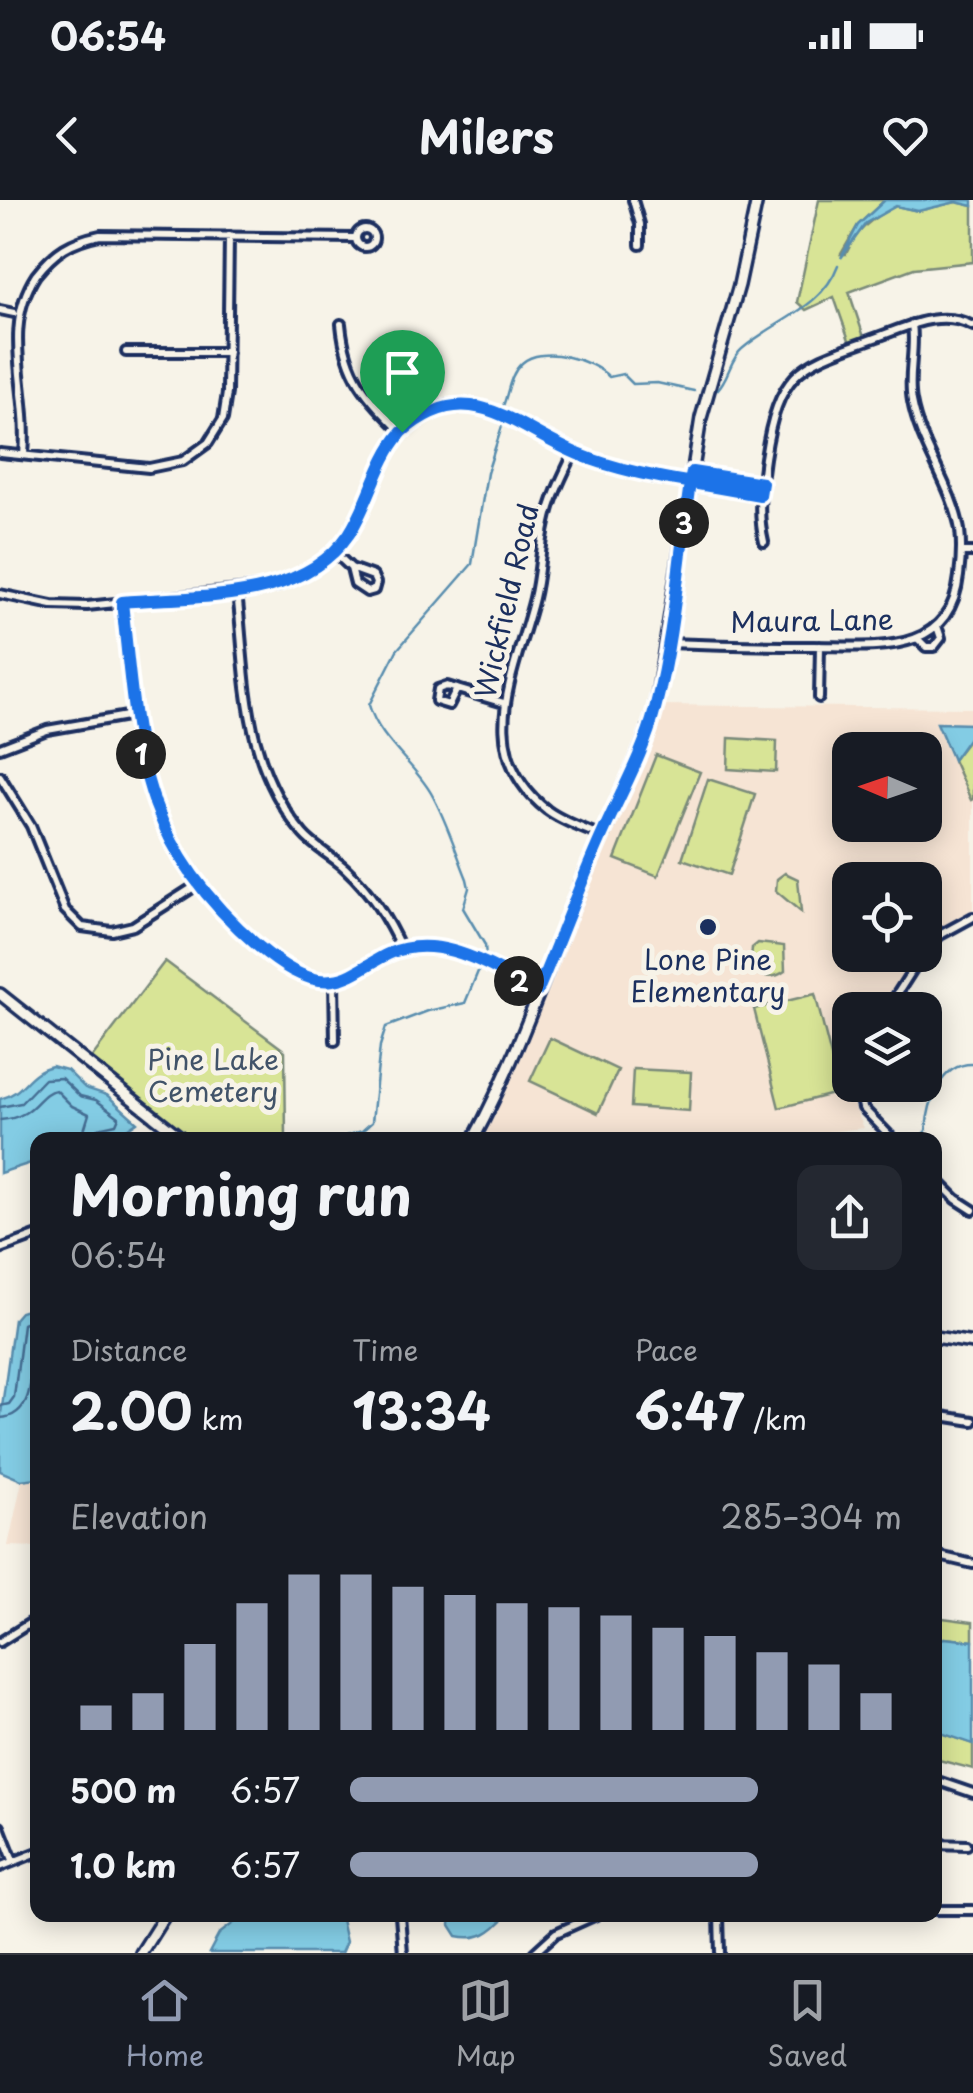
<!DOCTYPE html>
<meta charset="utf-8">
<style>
:root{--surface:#171b24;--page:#242831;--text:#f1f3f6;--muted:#9ea1a6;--line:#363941;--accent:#919bb2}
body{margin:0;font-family:"Playpen Sans",sans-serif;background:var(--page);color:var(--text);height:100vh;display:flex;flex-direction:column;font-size:38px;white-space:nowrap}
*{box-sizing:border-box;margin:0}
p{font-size:32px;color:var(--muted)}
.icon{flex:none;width:55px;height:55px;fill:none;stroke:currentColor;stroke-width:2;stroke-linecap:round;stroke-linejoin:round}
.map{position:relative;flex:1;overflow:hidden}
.sheet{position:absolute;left:30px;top:932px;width:912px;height:790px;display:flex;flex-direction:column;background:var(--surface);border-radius:20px;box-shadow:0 5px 25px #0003}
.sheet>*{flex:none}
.needle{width:65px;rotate:272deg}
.controls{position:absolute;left:832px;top:532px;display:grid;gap:20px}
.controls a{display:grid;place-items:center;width:110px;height:110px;border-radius:20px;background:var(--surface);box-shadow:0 5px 25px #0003;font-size:50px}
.pin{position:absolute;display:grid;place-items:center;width:85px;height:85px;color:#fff;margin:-102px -42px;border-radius:50% 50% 50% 0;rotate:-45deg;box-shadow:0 0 10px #0007}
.pin .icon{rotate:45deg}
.km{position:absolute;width:50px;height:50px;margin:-25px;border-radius:50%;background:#222;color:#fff;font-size:28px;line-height:50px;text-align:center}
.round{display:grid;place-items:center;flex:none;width:105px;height:105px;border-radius:20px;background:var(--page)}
.summary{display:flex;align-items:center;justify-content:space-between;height:170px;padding:0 40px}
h1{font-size:55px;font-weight:700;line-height:75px}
.stats{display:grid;grid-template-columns:repeat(3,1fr);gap:15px;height:170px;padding:10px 40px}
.stats div{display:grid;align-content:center}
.stats b{font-size:50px;font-weight:700}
.stats small{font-size:28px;font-weight:400}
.stats p{font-size:28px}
.chart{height:280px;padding:20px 40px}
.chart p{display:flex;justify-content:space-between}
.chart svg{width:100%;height:180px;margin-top:10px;stroke:var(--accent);stroke-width:6}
ul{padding:0 40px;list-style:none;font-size:32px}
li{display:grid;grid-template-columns:160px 120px 1fr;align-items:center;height:75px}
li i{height:25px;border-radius:12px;background:var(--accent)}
.status{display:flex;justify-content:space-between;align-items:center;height:70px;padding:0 50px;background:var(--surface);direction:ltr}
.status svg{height:28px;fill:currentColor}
header{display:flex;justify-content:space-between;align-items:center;height:130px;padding:0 40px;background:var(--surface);font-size:45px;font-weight:700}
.menu{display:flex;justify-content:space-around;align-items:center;height:140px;border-top:2px solid var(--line);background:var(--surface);font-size:28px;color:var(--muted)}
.menu a{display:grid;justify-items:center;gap:5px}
.menu .selected{color:var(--accent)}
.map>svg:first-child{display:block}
.built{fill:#f6e4d4;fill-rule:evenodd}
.green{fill:#d8e496;stroke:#7a8a7a;stroke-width:2.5}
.water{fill:#83cce4;stroke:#598dae;stroke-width:2.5}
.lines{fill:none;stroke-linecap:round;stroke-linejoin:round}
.shore{stroke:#456e94;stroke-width:2.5}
.stream{stroke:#598dae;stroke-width:2.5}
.street-casing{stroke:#1b2f5e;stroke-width:14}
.secondary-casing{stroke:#1b2f5e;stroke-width:16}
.street{stroke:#f7f3e8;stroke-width:6}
.secondary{stroke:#f7f3e8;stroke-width:9}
.route-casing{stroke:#fff;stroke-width:20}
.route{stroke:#1a73e8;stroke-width:12}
.poi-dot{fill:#1b2f5e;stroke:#f7f3e8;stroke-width:4}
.labels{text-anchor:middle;stroke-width:10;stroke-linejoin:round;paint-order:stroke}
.street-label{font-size:28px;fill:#1b2f5e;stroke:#f7f3e8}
.poi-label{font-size:28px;fill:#1b2f5e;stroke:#f7f3e8}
.park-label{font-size:28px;fill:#415369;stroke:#f7f3e8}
</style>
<div class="status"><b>06:54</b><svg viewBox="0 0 49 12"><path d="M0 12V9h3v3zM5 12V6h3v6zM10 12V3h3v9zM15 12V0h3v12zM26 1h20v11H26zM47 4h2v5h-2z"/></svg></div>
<header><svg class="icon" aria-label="back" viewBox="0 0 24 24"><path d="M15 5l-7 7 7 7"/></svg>Milers<svg class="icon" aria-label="heart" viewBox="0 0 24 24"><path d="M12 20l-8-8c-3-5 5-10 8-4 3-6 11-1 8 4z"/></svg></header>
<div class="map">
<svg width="973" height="1753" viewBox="0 0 973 1753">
<rect width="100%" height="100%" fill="#f7f3e8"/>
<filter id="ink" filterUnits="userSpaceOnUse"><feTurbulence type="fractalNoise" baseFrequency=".01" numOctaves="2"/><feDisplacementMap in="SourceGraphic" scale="20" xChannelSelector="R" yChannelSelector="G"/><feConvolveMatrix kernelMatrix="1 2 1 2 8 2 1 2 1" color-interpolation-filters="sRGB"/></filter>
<g filter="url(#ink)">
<path class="built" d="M655 505 973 508V714L925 739V680H850V755H913L884 810H850V885H853L855 908 864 928 771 938 473 937 591 667ZM850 550H925V625H850Z
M37 1211V1347L8 1346Z"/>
<path class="green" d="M819 0H885L858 25 841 54H846C857 29 872 18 896 6L918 11 956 2 973 6V62L914 68 849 92 864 137 850 143 834 97 806 110 797 102Z
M973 534V599L971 600 953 560Z
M729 538 777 541 776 572 728 569Z
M656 555 700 572 658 676 615 659Z
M708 579 755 594 729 675 682 659Z
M785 673 798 679 801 712 776 691 777 679Z
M758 743 784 746 785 771C773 780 764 777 750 771L752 748Z
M165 761 285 851 286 940H191L89 861Z
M815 794 840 892 779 908 754 809Z
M550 838 618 870 598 913 530 881Z
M633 869 691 872 689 911 631 907Z
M935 1417 973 1422V1441L944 1438 935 1443Z
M935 1531 973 1544V1569L935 1559Z"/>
<path class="water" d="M885 0H973V6L956 2 918 11 896 6 866 23 841 58 858 25Z
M937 523 973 524V532L953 560Z
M52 866 67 870 85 888 107 895 137 922C111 943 70 940 38 940L37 961 0 973V899C25 893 26 872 52 866Z
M37 1107V1278L21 1280 0 1271V1221L14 1119 20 1112Z
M944 1438 973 1441V1544L935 1531V1443Z
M244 1715H340L346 1742 341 1753H209L219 1734Z
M451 1715H507C492 1732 480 1741 457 1736L450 1725Z"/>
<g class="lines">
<path class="shore" d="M0 907 21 903 44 879 61 878 80 896 96 900 119 917 116 924 98 928 94 940
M0 920C38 917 36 893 56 890L72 906 89 914 81 940
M0 1206 9 1204 14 1197 23 1124 38 1118
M0 1218C39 1216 30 1163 34 1135L38 1130"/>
<path class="stream" d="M717 190C729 178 730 159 742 149 775 120 822 109 838 65
M503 206C509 191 509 175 522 163 542 145 592 159 609 177L623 174 633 184 657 183 694 191
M486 757 485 745 463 708 469 688 467 679C456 652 446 619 431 593 413 562 379 540 369 505L397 450 472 364 487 273 503 223
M333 940 362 931 372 922 380 846 386 827 428 811 465 803 479 769
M916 940 926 931C928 903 940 863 973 864"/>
<g class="street-casing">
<path id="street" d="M633 0 640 24V45
M356 38a9 9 0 1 1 18 0a9 9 0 1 1-18 0Z
M0 110 14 113
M341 124C346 176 366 196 402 232
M126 152H228
M574 252C563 275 551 298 546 323 540 348 540 374 534 398 516 472 471 550 547 610 563 622 583 628 601 636
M0 253 149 268 183 261 208 243 223 219 227 193 229 36
M24 254C30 190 0 130 36 75 55 51 71 41 100 35L355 38
M692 272 762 283
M764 342C757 312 761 288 765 258 780 159 807 164 891 132 917 122 946 111 973 126
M334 352 351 368 355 384 367 392 374 390 376 383 373 376 351 368
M962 352H973
M237 392C247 481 242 561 303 634 315 648 332 656 345 668 371 692 387 718 402 750
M0 394 52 405 87 406 277 386C349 358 354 322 386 258 441 146 535 243 610 266 658 280 710 287 760 295
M122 403C138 550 137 641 258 746 277 762 306 784 333 780 353 778 370 762 388 755 441 732 492 768 538 790
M917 438 926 447H934L941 438 937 426
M667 443C715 445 764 446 813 446 873 446 950 458 959 376 961 361 962 346 960 330 952 285 920 246 912 201 907 175 916 150 912 124
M457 489 449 505 436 501 438 489 447 486 504 503
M819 498 820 446
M0 548 47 530 133 515
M0 576 31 626 65 710 82 727 112 731 133 726 197 685
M925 750 940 735 973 717
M334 781 335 841
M887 810 922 755
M858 885 863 908 894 940
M935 978 956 999 973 1010
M0 1049 38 1035
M935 1215 973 1221
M935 1355 973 1364
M0 1442 38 1418
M935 1580 973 1593
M0 1627 13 1660
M935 1644 967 1645
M0 1667 38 1652
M935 1710H973
M400 1715 403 1753
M719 1715 720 1753
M534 1753 556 1733 596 1715"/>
</g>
<g class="secondary-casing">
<path id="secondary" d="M0 794 184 940
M473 940C518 857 548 766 583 679 606 623 636 569 655 510L701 218 739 85 757 0
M935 1137 973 1143
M141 1753 165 1715"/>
</g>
<use href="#street" class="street"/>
<use href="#secondary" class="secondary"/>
</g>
</g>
<g class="lines" filter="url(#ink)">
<g class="route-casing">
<path id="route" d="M402 232C377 261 370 302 349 334 301 404 198 395 122 402 138 550 137 641 258 746 277 762 306 784 333 780 353 778 370 762 388 754 441 731 492 768 538 790 560 739 579 686 602 635 620 594 644 553 655 509 674 436 679 358 690 283L692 272 762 283 760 295 698 284C657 277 616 270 578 254 513 227 469 173 402 232"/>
</g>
<use href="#route" class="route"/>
</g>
<circle class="poi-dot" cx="708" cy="727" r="10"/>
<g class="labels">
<g class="street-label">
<text transform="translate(507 401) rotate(-77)" y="10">Wickfield Road</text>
<text transform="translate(812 421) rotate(-1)" y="10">Maura Lane</text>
</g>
<g class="poi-label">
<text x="708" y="770">Lone Pine<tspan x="708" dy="32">Elementary</tspan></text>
</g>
<g class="park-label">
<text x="213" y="870">Pine Lake<tspan x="213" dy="32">Cemetery</tspan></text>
</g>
</g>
</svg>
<div class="controls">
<a><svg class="needle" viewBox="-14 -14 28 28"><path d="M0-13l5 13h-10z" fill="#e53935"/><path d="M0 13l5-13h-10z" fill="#9ea1a6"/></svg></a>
<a><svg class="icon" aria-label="locate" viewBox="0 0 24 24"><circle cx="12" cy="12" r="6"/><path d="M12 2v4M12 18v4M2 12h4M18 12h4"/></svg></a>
<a><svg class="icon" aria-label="layers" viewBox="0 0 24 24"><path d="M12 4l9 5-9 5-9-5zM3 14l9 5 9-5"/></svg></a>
</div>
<div class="pin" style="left:402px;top:232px;background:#1e9e55"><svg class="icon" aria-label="arrive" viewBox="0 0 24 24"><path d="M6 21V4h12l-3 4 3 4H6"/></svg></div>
<b class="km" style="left:141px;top:554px">1</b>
<b class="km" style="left:519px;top:781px">2</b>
<b class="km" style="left:684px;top:323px">3</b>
<section class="sheet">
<div class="summary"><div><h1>Morning run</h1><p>06:54</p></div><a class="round"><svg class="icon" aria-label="share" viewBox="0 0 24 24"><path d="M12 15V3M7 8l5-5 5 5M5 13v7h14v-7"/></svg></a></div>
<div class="stats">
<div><p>Distance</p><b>2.00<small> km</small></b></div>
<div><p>Time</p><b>13:34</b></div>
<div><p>Pace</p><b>6:47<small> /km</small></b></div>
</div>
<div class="chart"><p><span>Elevation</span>285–304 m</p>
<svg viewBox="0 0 160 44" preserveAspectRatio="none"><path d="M5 44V38M15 44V35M25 44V23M35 44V13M45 44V6M55 44V6M65 44V9M75 44V11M85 44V13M95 44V14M105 44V16M115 44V19M125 44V21M135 44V25M145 44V28M155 44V35"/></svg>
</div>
<ul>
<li><b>500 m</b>6:57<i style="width:74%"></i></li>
<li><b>1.0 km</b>6:57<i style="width:74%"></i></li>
</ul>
</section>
</div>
<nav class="menu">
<a class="selected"><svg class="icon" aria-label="home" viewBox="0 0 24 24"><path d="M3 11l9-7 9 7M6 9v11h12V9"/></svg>Home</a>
<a><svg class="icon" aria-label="map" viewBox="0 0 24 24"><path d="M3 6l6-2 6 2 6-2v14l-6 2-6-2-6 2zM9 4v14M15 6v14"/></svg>Map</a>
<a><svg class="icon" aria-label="saved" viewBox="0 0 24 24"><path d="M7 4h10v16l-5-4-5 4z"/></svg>Saved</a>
</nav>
